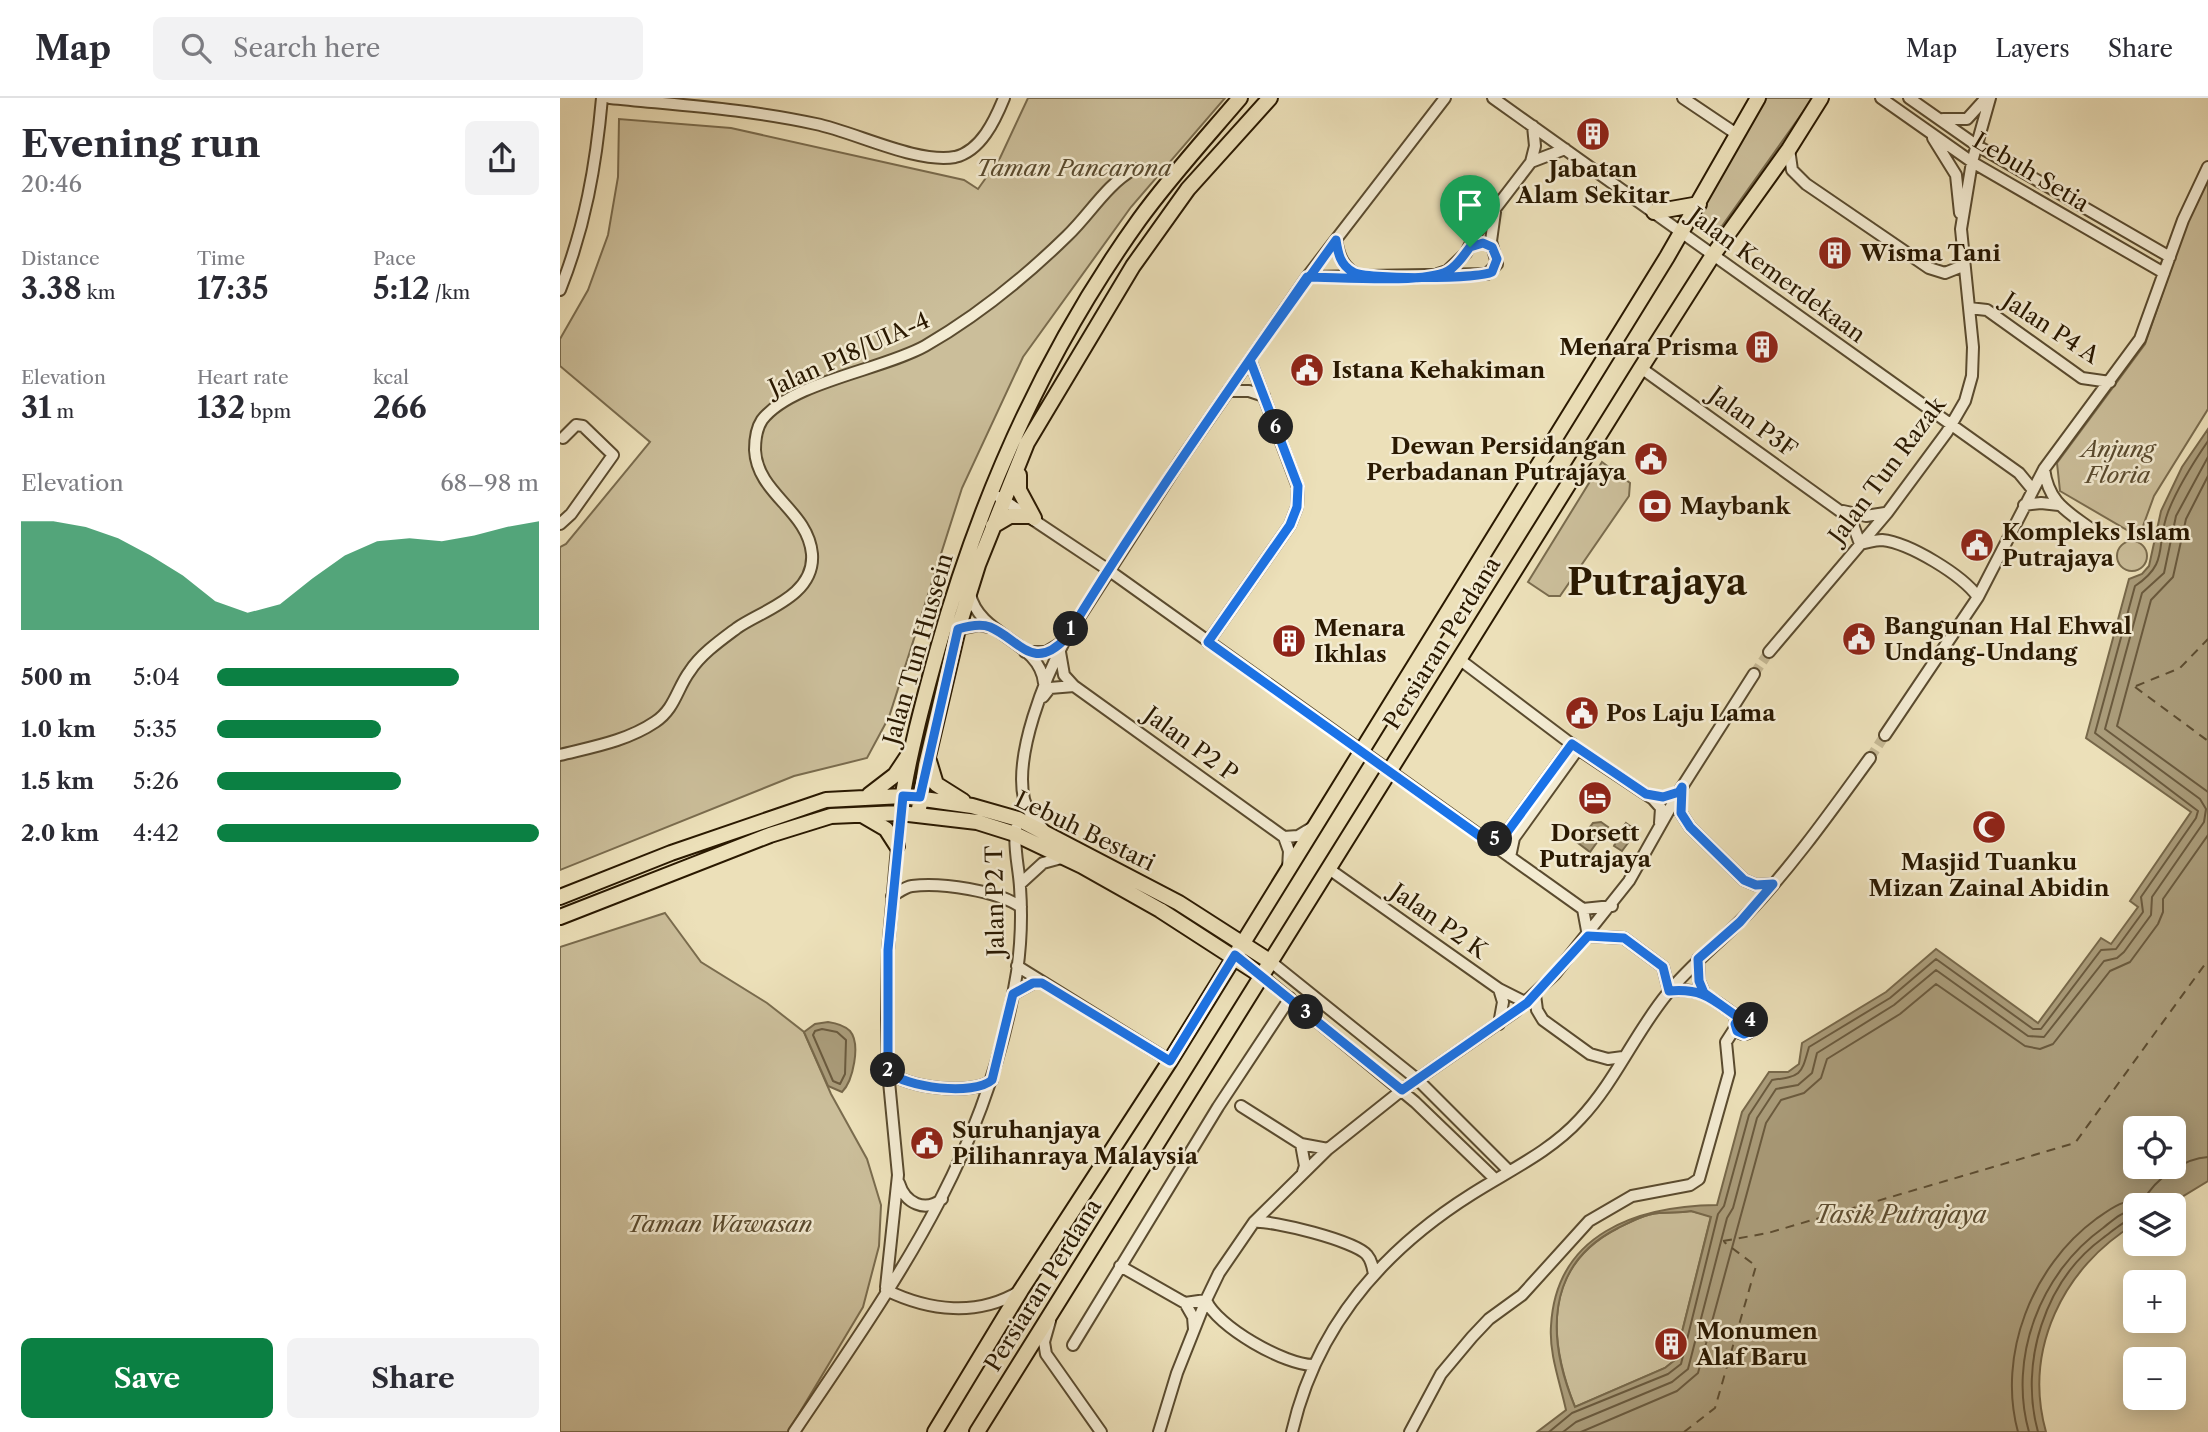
<!DOCTYPE html>
<meta charset="utf-8">
<style>
:root{--surface:#fff;--page:#f2f2f3;--text:#2b2b33;--muted:#7c7c81;--line:#e1e1e2;--accent:#0b8043}
body{margin:0;font-family:"Libre Caslon Text",serif;background:var(--page);color:var(--text);height:100vh;display:flex;flex-direction:column;font-size:26px;white-space:nowrap}
*{box-sizing:border-box;margin:0}
p{font-size:23px;color:var(--muted)}
.icon{flex:none;width:38px;height:38px;fill:none;stroke:currentColor;stroke-width:2;stroke-linecap:round;stroke-linejoin:round}
.map{position:relative;flex:1;overflow:hidden}
.sheet{display:flex;flex-direction:column;background:var(--surface);width:560px}
.sheet>*{flex:none}
.tools{position:absolute;left:1563px;top:1018px;display:grid;gap:14px}
.tools a{display:grid;place-items:center;width:63px;height:63px;border-radius:10px;background:var(--surface);box-shadow:0 4px 18px #0003;font-size:35px}
.pin{position:absolute;display:grid;place-items:center;width:60px;height:60px;color:#fff;margin:-72px -30px;border-radius:50% 50% 50% 0;rotate:-45deg;box-shadow:0 0 7px #0007}
.pin .icon{rotate:45deg}
.km{position:absolute;width:35px;height:35px;margin:-18px;border-radius:50%;background:#222;color:#fff;font-size:19px;line-height:35px;text-align:center}
.round{display:grid;place-items:center;flex:none;width:74px;height:74px;border-radius:10px;background:var(--page)}
.headline{display:flex;align-items:center;justify-content:space-between;height:119px;padding:0 21px}
h1{font-size:38px;font-weight:700;line-height:52px}
.figures{display:grid;grid-template-columns:repeat(3,1fr);gap:10px;height:119px;padding:7px 21px}
.figures div{display:grid;align-content:center}
.figures b{font-size:30px;font-weight:700}
.figures small{font-size:19px;font-weight:400}
.figures p{font-size:19px}
.chart{height:196px;padding:14px 21px}
.chart p{display:flex;justify-content:space-between}
.chart svg{width:100%;height:126px;margin-top:7px;fill:var(--accent);opacity:.7}
.primary-button{display:flex;gap:14px;margin-top:auto;padding:14px 21px}
.primary-button a{flex:1;height:80px;border-radius:10px;background:var(--accent);color:#fff;font-size:28px;font-weight:700;line-height:80px;text-align:center}
.primary-button a+a{background:var(--page);color:var(--text)}
ul{padding:0 21px;list-style:none;font-size:23px}
li{display:grid;grid-template-columns:112px 84px 1fr;align-items:center;height:52px}
li i{height:18px;border-radius:9px;background:var(--accent)}
header{display:flex;align-items:center;gap:42px;box-sizing:border-box;height:98px;padding:0 35px;background:var(--surface);border-bottom:2px solid var(--line)}
header strong{font-size:33px}
nav{display:flex;gap:38px;margin-inline-start:auto;font-size:24px}
.search{width:490px;height:63px;background:var(--page);display:flex;align-items:center;gap:18px;box-sizing:border-box;padding:0 24px;border-radius:10px;color:var(--muted);font-size:26px}
main{display:flex;flex:1;min-height:0}
.map>svg:first-child{display:block}
.green{fill:#cbbe9a;stroke:#7a6c4e;stroke-width:2}
.water{fill:#aa9c7a;stroke:#77684a;stroke-width:2;fill-rule:evenodd}
.lines{fill:none;stroke-linecap:round;stroke-linejoin:round}
.shore{stroke:#6a5a3e;stroke-width:2}
.ferry{stroke:#5d4d31;stroke-width:2;stroke-dasharray:9 7;stroke-linecap:butt}
.minor-tunnel{stroke:#c5b894;stroke-width:10;stroke-dasharray:10 5;stroke-linecap:butt}
.minor-casing{stroke:#5a4b2f;stroke-width:14}
.major-casing{stroke:#2a1901;stroke-width:18}
.minor{stroke:#f3ebd2;stroke-width:10}
.major{stroke:#ece0b9;stroke-width:14}
.route-casing{stroke:#fff;stroke-width:14}
.route{stroke:#1a73e8;stroke-width:9}
.labels{text-anchor:middle;stroke-width:5;stroke-linejoin:round;paint-order:stroke}
.park-label{font-size:23px;font-style:italic;fill:#5a4b2f;stroke:#f3ebd2}
.poi-label{font-size:23px;font-weight:bold;fill:#2a1901;stroke:#f3ebd2;text-anchor:start}
.street-label{font-size:23px;fill:#2a1901;stroke:#f3ebd2}
.water-label{font-size:24px;font-style:italic;fill:#5d4d31;stroke:#f3ebd2}
.town-label{font-size:37px;font-weight:bold;fill:#2a1901;stroke:#f3ebd2}
</style>
<header>
<strong>Map</strong>
<div class="search"><svg class="icon" aria-label="search" viewBox="0 0 24 24"><circle cx="10" cy="10" r="6"/><path d="M15 15l6 6"/></svg>Search here</div>
<nav><a>Map</a><a>Layers</a><a>Share</a></nav>
</header>
<main>
<section class="sheet">
<div class="headline"><div><h1>Evening run</h1><p>20:46</p></div><a class="round"><svg class="icon" aria-label="share" viewBox="0 0 24 24"><path d="M12 15V3M7 8l5-5 5 5M5 13v7h14v-7"/></svg></a></div>
<div class="figures">
<div><p>Distance</p><b>3.38<small> km</small></b></div>
<div><p>Time</p><b>17:35</b></div>
<div><p>Pace</p><b>5:12<small> /km</small></b></div>
</div>
<div class="figures">
<div><p>Elevation</p><b>31<small> m</small></b></div>
<div><p>Heart rate</p><b>132<small> bpm</small></b></div>
<div><p>kcal</p><b>266</b></div>
</div>
<div class="chart"><p><span>Elevation</span>68–98 m</p>
<svg viewBox="0 0 160 44" preserveAspectRatio="none"><path d="M0 44V6L10 6L20 8L30 12L40 18L50 25L60 34L70 38L80 35L90 26L100 18L110 13L120 12L130 13L140 11L150 8L160 6V44z"/></svg>
</div>
<ul>
<li><b>500 m</b>5:04<i style="width:75%"></i></li>
<li><b>1.0 km</b>5:35<i style="width:51%"></i></li>
<li><b>1.5 km</b>5:26<i style="width:57%"></i></li>
<li><b>2.0 km</b>4:42<i style="width:100%"></i></li>
</ul>
<div class="primary-button"><a>Save</a><a>Share</a></div>
</section>
<div class="map">
<svg width="1648" height="1334" viewBox="0 0 1648 1334">
<rect width="100%" height="100%" fill="#ece0b9"/>
<filter id="stains"><feTurbulence type="fractalNoise" baseFrequency=".00286" numOctaves="4"/><feColorMatrix values="0 0 0 0 .2 0 0 0 0 .09 0 0 0 0 .02 0 0 0 .5 -.17"/></filter>
<radialGradient id="worn" r=".72"><stop offset=".6" stop-color="#630" stop-opacity="0"/><stop offset="1" stop-color="#630" stop-opacity=".3"/></radialGradient>
<path class="green" d="M468 0H665L571 109 463 259 402 390 329 619 307 660 234 678 0 772V449L6 446 90 344 0 268V241L28 192 48 137 58 79 59 21 171 30 404 82 418 91 440 60Z
M1202 0H1253L1162 128 1154 130 1138 118Z
M1648 82V311L1594 398 1579 439 1500 393 1497 365 1585 246 1632 110Z
M1042 364 1070 385 1069 398 1000 498H989L968 484Z
M1557 458a15 15 0 1 1 30 0a15 15 0 1 1-30 0Z
M105 815 141 864 207 905 244 934 271 996 307 1061 321 1107 319 1148 303 1209 228 1334H0V849Z
M1131 1113 1151 1118 1115 1262 1105 1270 1015 1309C988 1241 982 1169 1058 1130 1070 1124 1085 1116 1099 1115 1109 1114 1120 1115 1131 1113Z"/>
<path class="water" d="M1648 331V1083L1607 1108H1575V1126C1503 1169 1463 1252 1486 1334H977L1006 1312C1000 1284 989 1256 991 1228 996 1135 1078 1108 1157 1107L1182 1014 1209 974H1228L1239 966 1242 945 1326 894 1376 851 1478 925 1541 840 1551 846 1578 809 1570 803 1631 714 1526 640 1569 481 1582 476 1589 468 1601 413 1622 369ZM1575 1031H1614V1069H1575ZM1131 1113 1151 1119 1115 1262 1105 1270 1015 1309C987 1242 984 1167 1058 1130 1070 1124 1085 1116 1099 1115 1109 1114 1120 1115 1131 1113Z
M1041 724 1048 729 1030 754 1018 745 1033 725Z
M1066 725 1077 733 1062 753 1054 748 1056 744 1054 741Z
M268 924C275 925 285 928 290 933 301 946 293 983 282 994L268 988 244 934 255 926Z"/>
<g class="lines">
<path class="shore" d="M1648 378 1626 421 1613 479 1591 502 1557 628 1648 694
M262 931 277 934 286 942 285 976 280 986 273 983 253 937 255 933Z
M989 1334 1012 1315 1108 1276 1121 1266 1158 1116 1164 1108 1189 1017 1212 982C1242 978 1241 977 1249 949L1330 900 1376 861 1473 931H1481L1541 852 1556 851 1583 814 1581 799 1636 720 1638 713 1535 635 1575 488C1610 465 1595 448 1608 414 1618 388 1633 365 1648 343
M1003 1334 1016 1324 1112 1284 1128 1271 1167 1120 1173 1110 1197 1020 1216 991 1238 987 1252 975 1257 955 1334 907 1376 872 1468 938 1484 939 1544 863 1557 860 1564 854 1591 817 1592 799 1644 724 1646 711 1640 701 1545 631 1582 495 1604 475 1616 418 1648 359
M1021 1334 1117 1293 1138 1275 1206 1025 1221 1002 1244 995 1261 980 1267 961 1340 916 1376 886 1465 948 1480 951 1493 946 1550 873 1570 864 1598 826 1603 814V801L1648 737
M1458 1334C1437 1257 1472 1168 1536 1121 1553 1109 1563 1101 1584 1102 1594 1082 1624 1060 1648 1059
M1469 1334C1448 1260 1480 1175 1543 1130 1553 1122 1562 1113 1575 1112
M1478 1334C1459 1266 1484 1183 1543 1140 1553 1133 1563 1122 1575 1121"/>
<path class="ferry" d="M1576 588 1620 570 1648 541
M1575 589 1648 643
M1163 1143 1208 1135 1515 1045 1648 862
M1124 1334 1155 1310 1196 1168 1164 1144"/>
<path class="minor-tunnel" d="M1194 576 1209 554
M1310 660 1325 637"/>
<g class="minor-casing">
<path id="minor" d="M50 0C118 7 188 11 256 26 295 34 357 66 395 59 421 53 435 22 444 0
M933 0 1459 375 1473 392
M1123 0 1178 37
M1321 0 1412 64 1604 175
M1349 0 1416 47 1610 159
M1383 21H1407L1426 0
M1373 40 1396 77 1400 115
M1229 51 1232 72 1246 86 1369 170 1385 175 1400 169 1402 161
M971 64 1005 51
M776 142C779 159 783 169 799 178
M878 176 887 173 906 155 915 137 971 64 975 48 973 28
M747 179 927 176 937 166 931 143 935 114
M0 192C25 129 36 68 42 0
M1409 210 1427 212 1522 280 1550 284
M1081 270 1291 421 1300 446C1306 445 1315 442 1322 442 1350 445 1402 477 1418 499
M668 293H689L704 298
M1484 371C1489 407 1509 414 1535 434
M439 399 547 471 1023 811 1028 838
M1464 407 1481 405 1499 407
M1283 413 1306 418 1325 415
M0 426 11 416 53 357 23 328 16 327 3 340
M410 496C419 538 480 543 484 585
M398 531 419 527 430 529
M648 544 730 427 737 409 738 389 690 262
M465 554H486L501 545
M500 554 504 577 514 588 724 739 729 753 728 770
M1209 554 1327 415 1387 334 1405 303 1412 278 1413 249 1401 131 1412 64 1430 0
M899 561 1018 651 1093 701 1101 710 1100 725
M483 599 490 590 514 588
M1325 637 1418 499 1484 371 1580 241 1623 122 1648 69
M0 657C32 649 67 643 95 624 115 611 117 590 130 573 141 556 161 542 177 530 203 512 255 498 252 456 248 412 197 396 195 352 195 341 196 331 202 322 231 284 322 272 365 248 417 218 464 180 507 138 530 116 546 87 574 71
M1121 692V715L1130 729 1184 782 1196 787 1213 786
M484 732C476 723 467 714 464 701 454 656 485 580 506 540L620 363 747 179 885 0
M724 739 738 738 753 729
M928 744 948 733 1012 646
M950 759 954 740 1018 651
M769 771 939 891 967 905
M460 786 483 765 505 759
M332 798C339 794 345 789 352 788 381 784 438 793 461 809
M1023 811 1052 808
M1028 838 1064 840 1103 869 1109 893C1143 889 1152 901 1179 920
M1138 861 1139 883 1144 895
M711 864 858 982 949 1073
M457 868 610 963
M702 878 855 1004 935 1081
M939 891 943 904 939 926
M453 896 473 885H483
M975 897 977 912 983 922 1030 956 1048 961 1063 959
M1175 927a9 9 0 1 1 18 0a9 9 0 1 1-18 0Z
M328 973C345 990 414 998 432 982
M681 1008 741 1046
M743 1074 745 1068 741 1046 768 1051
M339 1085C345 1105 365 1115 382 1101
M694 1124C712 1122 796 1143 807 1157 812 1163 813 1170 814 1177
M560 1168 625 1205
M326 1189 338 1077 328 973 327 921 328 852 340 715
M326 1192C369 1213 418 1219 460 1193
M490 1223 484 1244 486 1256 541 1334
M634 1231 633 1219 625 1205 646 1202C656 1228 726 1268 754 1267
M513 1247 658 1009 730 900
M234 1334C335 1184 428 1057 457 874 461 846 462 817 460 789 459 770 453 749 456 730
M599 1334 617 1275 646 1202 659 1175 694 1124 768 1051 842 992 956 913 995 876 1069 783 1122 689 1194 576
M732 1334C756 1229 823 1152 912 1096 948 1073 990 1054 1020 1021 1055 984 1075 935 1107 896 1132 865 1163 842 1189 814 1234 766 1272 712 1310 660
M850 1334 881 1276 912 1239 929 1221 962 1197 1029 1123 1072 1098 1130 1087 1139 1081 1169 975 1166 944 1175 930"/>
</g>
<g class="major-casing">
<path id="major" d="M1094 114 1139 106
M459 377V392L474 420
M433 428 450 418H469
M369 663 376 686 403 703
M309 697 335 677 349 656
M340 715C348 659 363 604 378 550 421 397 486 252 579 122 610 79 646 40 680 0
M302 717 326 731 337 748
M358 717 366 667 398 531 418 467 467 345 573 168 628 91 710 0
M0 799 111 755 266 702 343 698 412 708 458 721 619 805 711 864
M0 819 210 737 271 718 340 715 417 724 455 736 522 768 600 812 702 878
M375 1334 461 1192 610 963 1107 159 1198 0
M417 1334 1081 270 1153 157 1229 51 1261 0"/>
</g>
<use href="#minor" class="minor"/>
<use href="#major" class="major"/>
</g>
<g class="lines">
<g class="route-casing">
<path id="route" d="M910 149C904 157 897 168 888 173 864 186 778 179 747 179 665 298 581 416 506 540 473 575 460 542 430 529 420 525 408 528 398 531L360 699 343 698 328 852V973C345 990 414 998 432 982L453 896 473 885H482L610 963 675 857 842 992 967 905 1028 838 1064 840 1103 869 1109 893C1143 890 1152 901 1179 920L1175 926 1177 933 1184 936 1191 933 1193 926 1189 920H1179L1144 895 1139 883 1138 861 1180 824 1213 786 1196 787 1184 782 1130 729 1121 715 1122 689 1119 694 1103 699 1086 696 1012 646 948 733 928 744 648 544 730 427 737 409 738 388 690 262 776 142C778 155 780 167 793 174 805 182 918 181 932 174L937 161 932 149 923 145 910 149"/>
</g>
<use href="#route" class="route"/>
</g>
<defs>
<g id="building-disc" transform="scale(1.75)"><circle r="9.5" fill="#8f2418" stroke="#f3ebd2"/><path d="M-4-6H4V6H1V3H-1V6H-4ZM-2.5-4.3h1.7v1.8h-1.7ZM.8-4.3h1.7v1.8H.8ZM-2.5-1h1.7V.8h-1.7ZM.8-1h1.7V.8H.8Z" fill="#fff"/></g>
<g id="civic-disc" transform="scale(1.75)"><circle r="9.5" fill="#8f2418" stroke="#f3ebd2"/><path d="M-.6-6.5H3V-4.5H.6V-3L4-1V1h2V6H-6V1h2V-1L-.6-3ZM-1.2 2.5V6h2.4V2.5Z" fill="#fff"/></g>
<g id="bank-disc" transform="scale(1.75)"><circle r="9.5" fill="#8f2418" stroke="#f3ebd2"/><path d="M-6-4H6V4H-6ZM0-2.3a2.3 2.3 0 1 0 0 4.6a2.3 2.3 0 1 0 0-4.6Z" fill="#fff"/></g>
<g id="hotel-disc" transform="scale(1.75)"><circle r="9.5" fill="#8f2418" stroke="#f3ebd2"/><path d="M-6-4.5h1.5V1H6V5H4.5V3h-9V5H-6ZM-4 0a1.8 1.8 0 1 1 3.6 0ZM.5 0V-2.5h3Q6-2.5 6 0Z" fill="#fff"/></g>
<g id="mosque-disc" transform="scale(1.75)"><circle r="9.5" fill="#8f2418" stroke="#f3ebd2"/><path d="M3.5-4.9A6 6 0 1 0 3.5 4.9A5 5 0 1 1 3.5-4.9Z" fill="#fff"/></g>
</defs>
<g fill-rule="evenodd">
<use href="#building-disc" x="1033" y="36"/>
<use href="#building-disc" x="1275" y="155"/>
<use href="#building-disc" x="1202" y="249"/>
<use href="#civic-disc" x="747" y="272"/>
<use href="#civic-disc" x="1091" y="361"/>
<use href="#bank-disc" x="1095" y="408"/>
<use href="#civic-disc" x="1417" y="447"/>
<use href="#civic-disc" x="1299" y="541"/>
<use href="#building-disc" x="729" y="543"/>
<use href="#civic-disc" x="1022" y="615"/>
<use href="#hotel-disc" x="1035" y="700"/>
<use href="#mosque-disc" x="1429" y="729"/>
<use href="#civic-disc" x="367" y="1045"/>
<use href="#building-disc" x="1111" y="1246"/>
</g>
<g class="labels">
<g class="park-label">
<text x="514" y="78">Taman Pancarona</text>
<text x="1558" y="359">Anjung<tspan x="1558" dy="26">Floria</tspan></text>
<text x="160" y="1134">Taman Wawasan</text>
</g>
<g class="poi-label">
<text x="1033" y="79" text-anchor="middle">Jabatan<tspan x="1033" dy="26">Alam Sekitar</tspan></text>
<text x="1300" y="163">Wisma Tani</text>
<text x="1178" y="257" text-anchor="end">Menara Prisma</text>
<text x="772" y="280">Istana Kehakiman</text>
<text x="1066" y="356" text-anchor="end">Dewan Persidangan<tspan x="1066" dy="26">Perbadanan Putrajaya</tspan></text>
<text x="1120" y="416">Maybank</text>
<text x="1442" y="442">Kompleks Islam<tspan x="1442" dy="26">Putrajaya</tspan></text>
<text x="1324" y="536">Bangunan Hal Ehwal<tspan x="1324" dy="26">Undang-Undang</tspan></text>
<text x="754" y="538">Menara<tspan x="754" dy="26">Ikhlas</tspan></text>
<text x="1046" y="623">Pos Laju Lama</text>
<text x="1035" y="743" text-anchor="middle">Dorsett<tspan x="1035" dy="26">Putrajaya</tspan></text>
<text x="1429" y="772" text-anchor="middle">Masjid Tuanku<tspan x="1429" dy="26">Mizan Zainal Abidin</tspan></text>
<text x="392" y="1040">Suruhanjaya<tspan x="392" dy="26">Pilihanraya Malaysia</tspan></text>
<text x="1136" y="1241">Monumen<tspan x="1136" dy="26">Alaf Baru</tspan></text>
</g>
<g class="street-label">
<text transform="translate(1471 74) rotate(31)" y="8">Lebuh Setia</text>
<text transform="translate(1217 177) rotate(36)" y="8">Jalan Kemerdekaan</text>
<text transform="translate(1491 230) rotate(33)" y="8">Jalan P4 A</text>
<text transform="translate(289 256) rotate(-24)" y="8">Jalan P18/UIA-4</text>
<text transform="translate(1193 324) rotate(36)" y="8">Jalan P3F</text>
<text transform="translate(1327 372) rotate(-53)" y="8">Jalan Tun Razak</text>
<text transform="translate(882 545) rotate(-58)" y="8">Persiaran Perdana</text>
<text transform="translate(358 551) rotate(-74)" y="8">Jalan Tun Hussein</text>
<text transform="translate(631 646) rotate(36)" y="8">Jalan P2 P</text>
<text transform="translate(525 733) rotate(26)" y="8">Lebuh Bestari</text>
<text transform="translate(435 803) rotate(-91)" y="8">Jalan P2 T</text>
<text transform="translate(879 823) rotate(35)" y="8">Jalan P2 K</text>
<text transform="translate(483 1187) rotate(-58)" y="8">Persiaran Perdana</text>
</g>
<g class="water-label">
<text x="1341" y="1125">Tasik Putrajaya</text>
</g>
<g class="town-label">
<text x="1097" y="497">Putrajaya</text>
</g>
</g>
<rect width="100%" height="100%" filter="url(#stains)"/>
<rect width="100%" height="100%" fill="url(#worn)"/>
</svg>
<div class="tools">
<a><svg class="icon" aria-label="locate" viewBox="0 0 24 24"><circle cx="12" cy="12" r="6"/><path d="M12 2v4M12 18v4M2 12h4M18 12h4"/></svg></a>
<a><svg class="icon" aria-label="layers" viewBox="0 0 24 24"><path d="M12 4l9 5-9 5-9-5zM3 14l9 5 9-5"/></svg></a>
<a>+</a>
<a>−</a>
</div>
<div class="pin" style="left:910px;top:149px;background:#1e9e55"><svg class="icon" aria-label="arrive" viewBox="0 0 24 24"><path d="M6 21V4h12l-3 4 3 4H6"/></svg></div>
<b class="km" style="left:511px;top:531px">1</b>
<b class="km" style="left:328px;top:972px">2</b>
<b class="km" style="left:746px;top:914px">3</b>
<b class="km" style="left:1191px;top:922px">4</b>
<b class="km" style="left:935px;top:741px">5</b>
<b class="km" style="left:716px;top:329px">6</b>
</div>
</main>
